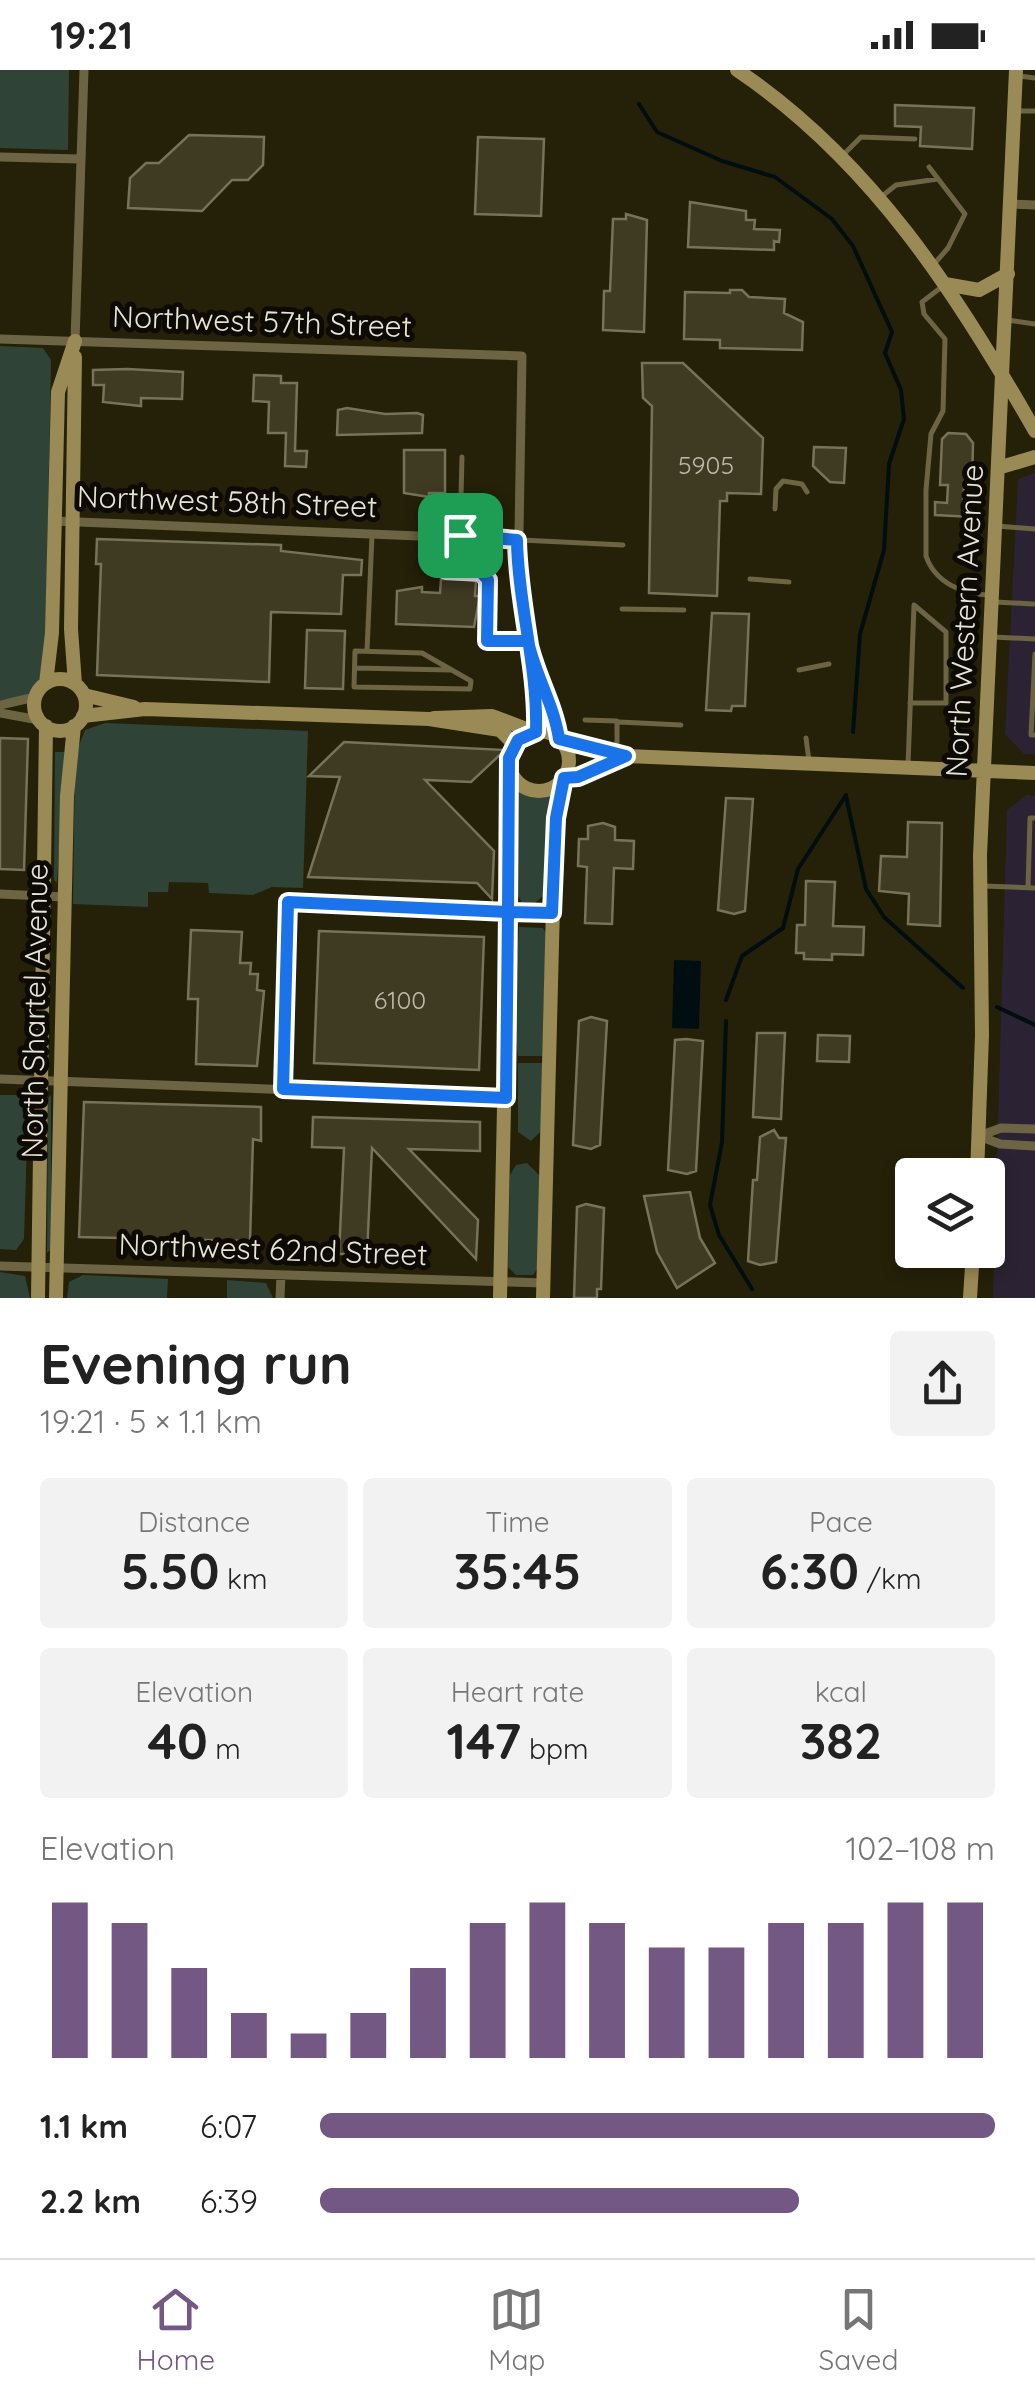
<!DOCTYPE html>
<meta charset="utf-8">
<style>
:root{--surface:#fff;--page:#f2f2f2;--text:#222;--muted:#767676;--line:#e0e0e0;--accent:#735883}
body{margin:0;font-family:Quicksand,sans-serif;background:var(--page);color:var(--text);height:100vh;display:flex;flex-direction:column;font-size:38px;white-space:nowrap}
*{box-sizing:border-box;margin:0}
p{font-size:32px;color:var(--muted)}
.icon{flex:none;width:55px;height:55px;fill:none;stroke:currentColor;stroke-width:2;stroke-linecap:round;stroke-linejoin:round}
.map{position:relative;height:1228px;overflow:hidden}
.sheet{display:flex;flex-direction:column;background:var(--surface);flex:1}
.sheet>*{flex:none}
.buttons{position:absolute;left:895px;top:1088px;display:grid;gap:20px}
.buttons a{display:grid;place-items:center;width:110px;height:110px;border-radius:10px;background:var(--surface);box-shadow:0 5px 15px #0003;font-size:50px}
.pin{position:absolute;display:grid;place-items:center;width:85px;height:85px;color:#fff;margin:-42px;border-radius:20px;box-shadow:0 5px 15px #0006}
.round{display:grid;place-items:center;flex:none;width:105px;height:105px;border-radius:10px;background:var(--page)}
.summary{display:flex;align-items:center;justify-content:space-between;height:170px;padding:0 40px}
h1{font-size:55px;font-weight:700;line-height:75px}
.stats{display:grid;grid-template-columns:repeat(3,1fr);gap:15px;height:170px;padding:10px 40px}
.stats div{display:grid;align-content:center;border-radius:10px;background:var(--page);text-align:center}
.stats b{font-size:50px;font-weight:700}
.stats small{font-size:28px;font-weight:400}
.stats p{font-size:28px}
.chart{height:280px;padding:20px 40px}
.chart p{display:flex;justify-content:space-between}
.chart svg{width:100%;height:180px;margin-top:10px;stroke:var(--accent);stroke-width:6}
ul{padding:0 40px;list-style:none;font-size:32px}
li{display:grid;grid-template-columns:160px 120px 1fr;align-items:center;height:75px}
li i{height:25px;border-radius:12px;background:var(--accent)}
.status{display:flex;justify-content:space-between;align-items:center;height:70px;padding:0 50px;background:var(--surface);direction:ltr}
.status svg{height:28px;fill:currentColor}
.menu{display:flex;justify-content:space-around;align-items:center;height:140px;border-top:2px solid var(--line);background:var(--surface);font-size:28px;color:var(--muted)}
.menu a{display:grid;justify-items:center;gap:5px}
.menu .on{color:var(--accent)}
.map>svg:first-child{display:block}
.commercial{fill:#2b2333}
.green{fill:#2f4437}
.water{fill:#000e12}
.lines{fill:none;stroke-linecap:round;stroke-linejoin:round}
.stream{stroke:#000e12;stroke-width:4}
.building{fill:#3f3a22;stroke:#777258;stroke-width:2.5}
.lane{stroke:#6d6443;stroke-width:5}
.street{stroke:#6d6443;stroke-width:9}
.secondary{stroke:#9a8a55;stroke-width:14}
.route-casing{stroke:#fff;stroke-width:20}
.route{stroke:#1a73e8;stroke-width:12}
.labels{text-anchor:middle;stroke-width:10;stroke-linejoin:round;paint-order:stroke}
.number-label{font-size:25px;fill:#bdbaa9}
.street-label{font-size:30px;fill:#e7e5d6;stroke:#0c0a03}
</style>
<div class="status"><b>19:21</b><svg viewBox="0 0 49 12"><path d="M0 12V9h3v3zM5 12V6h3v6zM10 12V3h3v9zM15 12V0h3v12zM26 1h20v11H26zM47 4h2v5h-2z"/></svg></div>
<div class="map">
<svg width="1035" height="1228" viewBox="0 0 1035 1228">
<rect width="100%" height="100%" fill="#252008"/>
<path class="commercial" d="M1035 403V684H1024L1005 664 1018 409Z
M1026 725 1035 726V1228H993L1007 740Z"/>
<path class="green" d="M0 0H69L68 80 0 78Z
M0 276 43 278 51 290 45 602 26 627 0 630Z
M105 653 308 661 303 818 272 817 253 825 209 823 208 813 169 812 168 822H148V837L73 834 75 686 85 660Z
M55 682H65L57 813 54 810Z
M516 719 538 727 554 723 547 752 544 825 535 833 522 832 518 826Z
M519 857 543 858 546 864 542 986H518L513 952Z
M518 993H543L541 1061 531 1071 518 1062Z
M0 1025H18L28 1037 24 1169 16 1180 0 1179Z
M51 1025V1179L47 1183 48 1028Z
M527 1093 540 1106 538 1198 533 1205H516L508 1197 510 1105 516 1095Z
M0 1202 25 1206 30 1228H0Z
M83 1205 168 1209 167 1228H67L69 1212Z
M227 1210 266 1213 273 1228H227Z"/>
<path class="water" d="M674 890 701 891 699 959 672 958Z"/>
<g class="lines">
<path class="stream" d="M639 34 657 62 722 91 775 107 832 149 853 176 892 262 885 283 901 320 904 349 889 394 884 480 860 564 853 662
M846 726 866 819 884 847 963 918
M726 930 742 886 783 858 798 799 846 725
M997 937 1035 955
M726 951 722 1072 710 1135 719 1165 752 1219"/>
</g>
<path class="building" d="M895 35 974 38 972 79 920 76 921 57 895 56Z
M189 65 264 67 263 95 248 110H232L202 141 128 138 130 108 146 93H159Z
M478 67 544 69 541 146 475 144Z
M690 132 746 141V150H755L754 159 780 160 779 172 774 171V180L688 177Z
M626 144 647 150 644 262 603 260 604 221H610L613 149H626Z
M730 220H742L749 227 785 229 784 243 803 252 802 280 720 278V270L684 269 685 222 730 223Z
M642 293H683L763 368 761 424 727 423V431H720L717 526 649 523 652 336 643 328Z
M127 299 183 302 182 329 141 328V336L103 332 104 315H93V300Z
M254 305 281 306V313H297L295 381H307L306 397 285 396 286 363H268L269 332 253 331Z
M347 338 385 344 417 343 423 345 422 363 337 365 338 340Z
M948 363 966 364 973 373 972 416H964L963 433 973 434 972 447 935 445V432L947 433 948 415H940L942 369Z
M814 377 846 378 844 413 830 412 813 396Z
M404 380H445V423H429V427L404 423Z
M97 469 281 475V481L362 490 361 505H343L341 544 271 542 269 612 97 605 101 494H96Z
M441 509 476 510 475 526H480L474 557 396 554 397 521 422 517V522L440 523Z
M712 543 749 544 745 636H732L731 641 706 640Z
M307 560 345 561 343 619 305 618Z
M0 668 28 669 24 800 0 799Z
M344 672 505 680 471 712 425 710 494 781 492 829 477 813 308 807 340 707 309 706Z
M726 728 753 729 745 841 734 844 718 840Z
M908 752 942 753 940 856 908 854 909 824 879 821 881 786 907 787Z
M603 753 615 757V770L634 771 633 799 614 798 612 854 585 853 587 797 578 796 579 769H588V756Z
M806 811 835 812 833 856 864 857 863 885 832 884V890L804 889V883H796L797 855H805Z
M191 860 242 862 240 893H251L250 904H258L257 920 264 921 257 996 196 994 198 929H188Z
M319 861 484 867 479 1000 314 993Z
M591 947 607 951 600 1075 591 1079 573 1075 579 951Z
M757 963H785L781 1049 753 1047Z
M818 965 850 966 849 992 817 991Z
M686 969 703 971 696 1101 687 1104 668 1100 675 970Z
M84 1032 261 1037V1071L253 1069 250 1171 79 1167Z
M313 1047 480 1052V1081L409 1079 478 1150 476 1189 372 1078 367 1184H339L344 1078 312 1077Z
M774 1060 779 1068H786L776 1192 760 1195 748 1191 753 1110H757L760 1067Z
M690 1122 700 1168 715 1193 677 1218 657 1182 644 1126Z
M586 1134 604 1138 601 1219H597V1228H574L577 1137Z"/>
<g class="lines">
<path class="lane" d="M1019 6 1035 8
M1018 41H1035
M844 84 861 67 915 69
M929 97 965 144 948 178 935 193
M881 127 896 115 938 109
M943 216 922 232 924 244 945 269 943 341 931 364 926 420V486C935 513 964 525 990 525
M1007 250 1035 254
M775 439 776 419 783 411 802 414 807 422
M997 456 1035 459
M460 465 462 387
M446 467V500L481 502 488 510 487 571H528
M521 470 623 475
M750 509 789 512
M995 532 1033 534
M622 539 684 540
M993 567 1035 569
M355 581 422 583 471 611 470 619 354 617Z
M367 581 372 465
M1035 584 1031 665H1035
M356 598 450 600
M799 600 829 594
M585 650 617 651V680
M619 652 681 655
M806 668 809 691
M908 695 914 535 946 562V633H910
M983 816 1035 818
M1028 818 1030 748H1035"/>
<path class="street" d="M0 87 80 89
M1011 134 1035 135
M0 269 522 286 518 522 533 596 536 662
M75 271 84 0
M54 451 517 470
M536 601 559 669
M0 635 35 627
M0 643 39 650
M0 824 65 827
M0 1009 506 1028
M283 1019 288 832 552 843
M979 1066 1000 1074 1035 1076
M979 1066 1001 1058 1035 1059
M0 1196 544 1213
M280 1228 281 1205"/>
<path class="secondary" d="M737 0C871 90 957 224 1035 361
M945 214 979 220 1008 204
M1001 397 1035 387
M34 635a26 26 0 1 1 52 0a26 26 0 1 1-52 0Z
M46 613 52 563 58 322 75 271
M75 614 71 559 75 287
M84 625 134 637
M83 646 145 639 429 649 500 660 514 674
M434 648 492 646 534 662
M509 691a30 30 0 1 1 60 0a30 30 0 1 1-60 0Z
M563 673 627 686 1035 703
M564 707H578L626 686
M977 1105 982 965 980 785 1016 0
M38 1228 46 656
M56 1228 67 726 74 656
M500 1228 511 702
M543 1228 554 797 563 710
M970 1228 973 1180"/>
</g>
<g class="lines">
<g class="route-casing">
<path id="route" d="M460 465 517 470C518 535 538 597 536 662L518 670 509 688 508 842 288 832 283 1019 506 1028 508 842 552 843 556 748 564 708 578 707 626 686 559 669C554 634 535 605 528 571H487L488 510 481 502 446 500V464L460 465"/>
</g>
<use href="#route" class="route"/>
</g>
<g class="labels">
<g class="number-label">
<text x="706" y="404">5905</text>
<text x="400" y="939">6100</text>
</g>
<g class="street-label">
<text transform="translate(262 252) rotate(2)" y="10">Northwest 57th Street</text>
<text transform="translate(227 432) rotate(2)" y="10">Northwest 58th Street</text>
<text transform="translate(965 551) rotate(-87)" y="10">North Western Avenue</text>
<text transform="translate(35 941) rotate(-89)" y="10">North Shartel Avenue</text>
<text transform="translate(273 1180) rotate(2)" y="10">Northwest 62nd Street</text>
</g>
</g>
</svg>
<div class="buttons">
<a><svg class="icon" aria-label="layers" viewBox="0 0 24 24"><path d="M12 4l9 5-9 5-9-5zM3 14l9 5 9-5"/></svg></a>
</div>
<div class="pin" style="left:460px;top:465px;background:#1e9e55"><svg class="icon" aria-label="arrive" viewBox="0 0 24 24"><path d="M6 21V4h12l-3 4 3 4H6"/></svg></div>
</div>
<section class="sheet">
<div class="summary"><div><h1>Evening run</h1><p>19:21 · 5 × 1.1 km</p></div><a class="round"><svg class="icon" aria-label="share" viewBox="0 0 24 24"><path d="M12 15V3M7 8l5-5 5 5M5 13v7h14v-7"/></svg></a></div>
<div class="stats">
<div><p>Distance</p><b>5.50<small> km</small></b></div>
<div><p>Time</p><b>35:45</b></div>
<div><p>Pace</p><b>6:30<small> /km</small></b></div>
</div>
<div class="stats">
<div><p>Elevation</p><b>40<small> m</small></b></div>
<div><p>Heart rate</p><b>147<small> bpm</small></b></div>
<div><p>kcal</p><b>382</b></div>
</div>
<div class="chart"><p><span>Elevation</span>102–108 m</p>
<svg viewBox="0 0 160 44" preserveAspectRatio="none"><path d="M5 44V6M15 44V11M25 44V22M35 44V33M45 44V38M55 44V33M65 44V22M75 44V11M85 44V6M95 44V11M105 44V17M115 44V17M125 44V11M135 44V11M145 44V6M155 44V6"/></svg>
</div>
<ul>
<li><b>1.1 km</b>6:07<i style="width:100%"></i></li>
<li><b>2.2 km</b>6:39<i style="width:71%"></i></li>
</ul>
</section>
<nav class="menu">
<a class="on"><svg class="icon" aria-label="home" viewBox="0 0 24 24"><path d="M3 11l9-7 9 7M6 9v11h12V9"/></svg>Home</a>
<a><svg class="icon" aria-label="map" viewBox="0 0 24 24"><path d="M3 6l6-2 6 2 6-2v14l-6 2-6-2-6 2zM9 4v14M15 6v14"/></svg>Map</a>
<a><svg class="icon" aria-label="saved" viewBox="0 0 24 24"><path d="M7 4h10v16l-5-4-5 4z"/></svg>Saved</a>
</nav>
